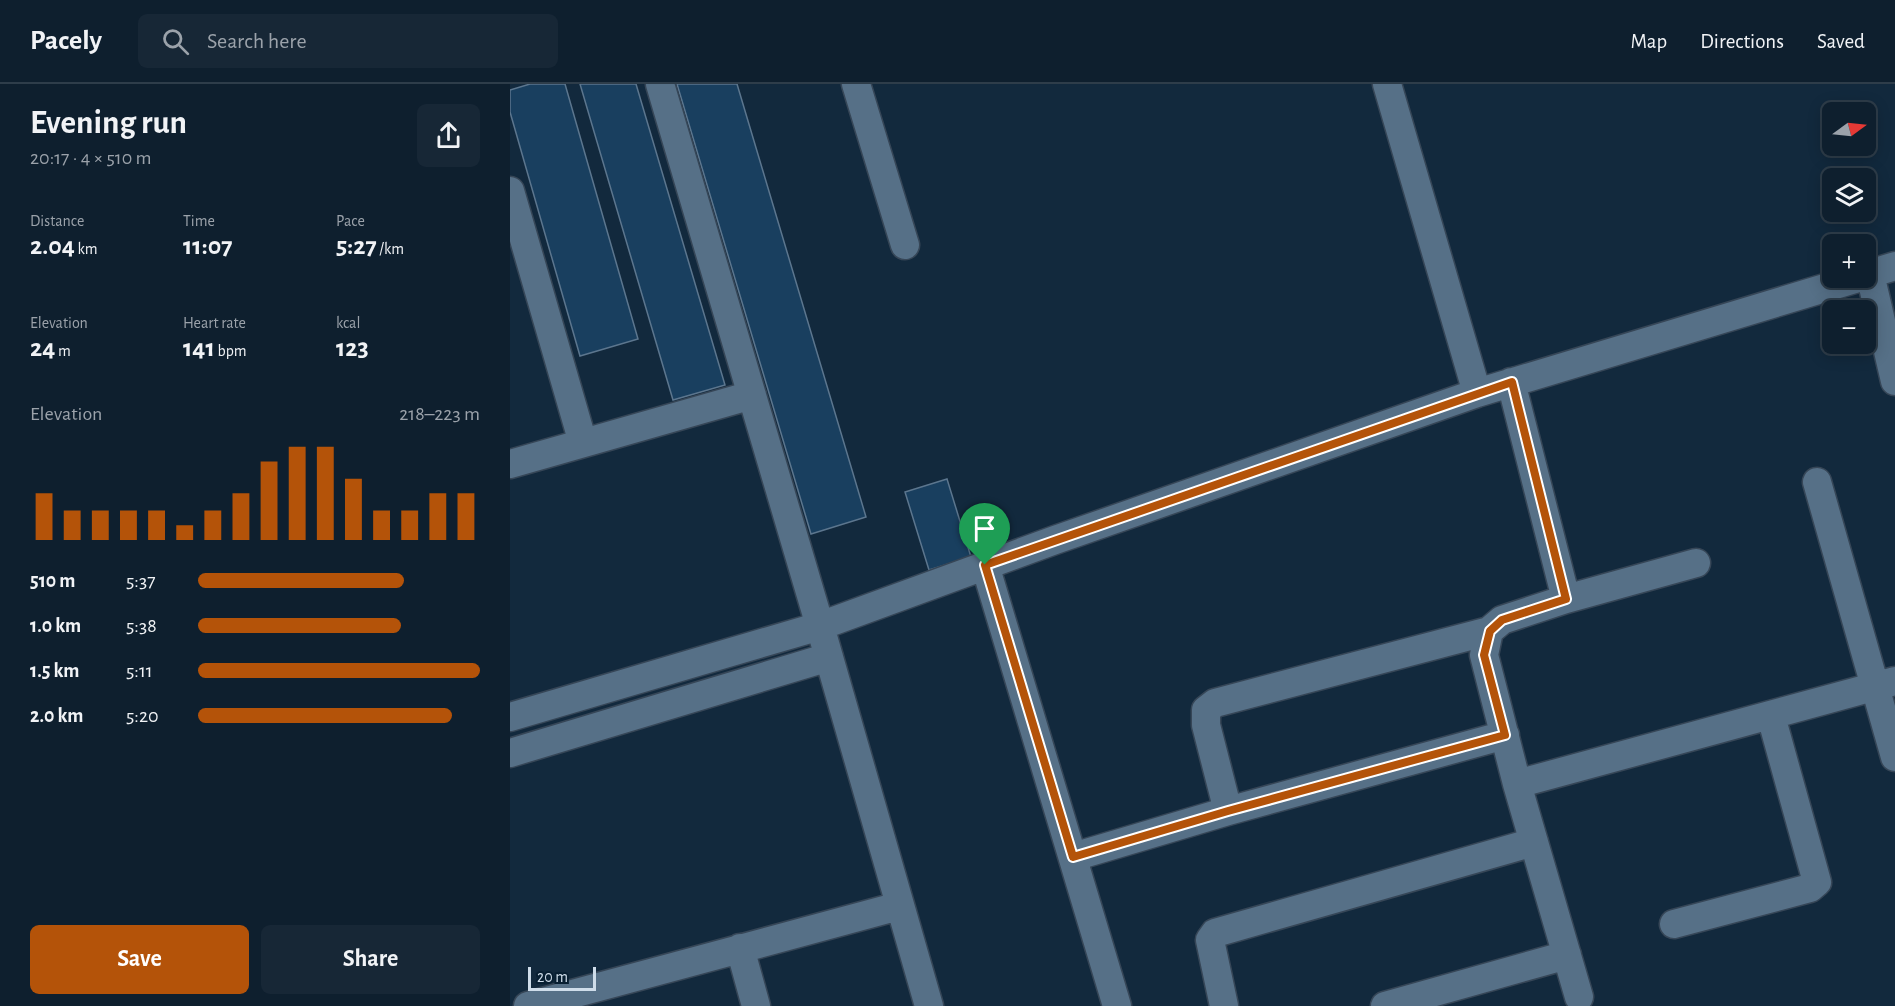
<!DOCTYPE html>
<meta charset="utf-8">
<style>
:root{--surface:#0e1f2e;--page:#172736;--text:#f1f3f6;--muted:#9ba2aa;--line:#2e3d4a;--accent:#b45309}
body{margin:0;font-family:"Alegreya Sans",sans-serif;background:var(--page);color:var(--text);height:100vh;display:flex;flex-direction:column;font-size:22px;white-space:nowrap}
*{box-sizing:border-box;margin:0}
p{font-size:20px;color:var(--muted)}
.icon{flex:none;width:33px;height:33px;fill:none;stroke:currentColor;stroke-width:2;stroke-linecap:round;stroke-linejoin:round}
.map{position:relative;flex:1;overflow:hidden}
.drawer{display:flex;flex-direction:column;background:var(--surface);width:510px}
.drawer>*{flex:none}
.needle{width:39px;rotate:75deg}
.controls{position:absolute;left:1312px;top:18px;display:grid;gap:12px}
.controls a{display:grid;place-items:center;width:54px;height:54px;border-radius:9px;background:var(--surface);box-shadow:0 3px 15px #0003,0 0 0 2px var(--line);font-size:30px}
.scale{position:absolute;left:18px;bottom:15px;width:68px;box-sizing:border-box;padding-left:6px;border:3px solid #cfddea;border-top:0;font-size:16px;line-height:21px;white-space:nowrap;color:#cfddea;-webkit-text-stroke:4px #081f32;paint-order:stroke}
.pin{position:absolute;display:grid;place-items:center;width:51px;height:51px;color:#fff;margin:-62px -26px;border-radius:50% 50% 50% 0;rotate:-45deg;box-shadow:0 0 6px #0007}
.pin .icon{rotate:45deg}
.round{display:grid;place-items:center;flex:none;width:63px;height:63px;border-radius:9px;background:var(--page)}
.head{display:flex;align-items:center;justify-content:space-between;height:102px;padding:0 30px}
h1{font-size:33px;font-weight:700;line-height:45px}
.figures{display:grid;grid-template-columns:repeat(3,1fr);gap:9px;height:102px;padding:6px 30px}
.figures div{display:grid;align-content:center}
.figures b{font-size:26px;font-weight:700}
.figures small{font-size:16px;font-weight:400}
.figures p{font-size:16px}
.chart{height:168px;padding:12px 30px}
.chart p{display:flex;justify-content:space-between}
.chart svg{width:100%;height:108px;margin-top:6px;stroke:var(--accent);stroke-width:6}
.button{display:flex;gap:12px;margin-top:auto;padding:12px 30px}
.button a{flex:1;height:69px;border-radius:9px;background:var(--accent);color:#fff;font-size:24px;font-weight:700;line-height:69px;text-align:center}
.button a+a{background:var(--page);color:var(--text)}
ul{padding:0 30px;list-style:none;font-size:20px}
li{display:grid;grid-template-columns:96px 72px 1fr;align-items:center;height:45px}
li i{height:15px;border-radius:8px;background:var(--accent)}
header{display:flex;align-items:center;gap:36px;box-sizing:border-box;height:84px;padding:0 30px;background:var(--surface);border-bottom:2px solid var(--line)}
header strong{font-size:28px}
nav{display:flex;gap:33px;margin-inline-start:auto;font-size:21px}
.search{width:420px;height:54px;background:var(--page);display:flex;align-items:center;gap:15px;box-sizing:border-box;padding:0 21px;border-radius:9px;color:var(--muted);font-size:22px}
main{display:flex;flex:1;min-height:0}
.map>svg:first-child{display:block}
.building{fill:#193f5f;stroke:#5c768e;stroke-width:1.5}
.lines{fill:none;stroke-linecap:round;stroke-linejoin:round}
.minor-casing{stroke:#364657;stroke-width:31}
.minor{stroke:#567087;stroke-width:28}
.route-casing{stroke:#fff;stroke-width:12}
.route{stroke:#b45309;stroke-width:8}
</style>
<header>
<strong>Pacely</strong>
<div class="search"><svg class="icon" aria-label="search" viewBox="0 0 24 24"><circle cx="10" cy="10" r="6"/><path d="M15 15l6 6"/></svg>Search here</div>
<nav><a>Map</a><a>Directions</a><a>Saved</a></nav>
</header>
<main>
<section class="drawer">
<div class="head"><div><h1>Evening run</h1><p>20:17 · 4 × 510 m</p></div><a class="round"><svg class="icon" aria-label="share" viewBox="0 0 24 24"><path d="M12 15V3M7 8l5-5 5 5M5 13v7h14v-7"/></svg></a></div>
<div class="figures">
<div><p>Distance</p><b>2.04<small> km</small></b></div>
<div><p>Time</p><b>11:07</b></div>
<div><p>Pace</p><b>5:27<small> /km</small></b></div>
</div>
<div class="figures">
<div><p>Elevation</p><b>24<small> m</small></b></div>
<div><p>Heart rate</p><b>141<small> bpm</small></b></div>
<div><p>kcal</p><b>123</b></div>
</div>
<div class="chart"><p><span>Elevation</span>218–223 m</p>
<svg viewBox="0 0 160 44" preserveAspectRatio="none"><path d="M5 44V25M15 44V32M25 44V32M35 44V32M45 44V32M55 44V38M65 44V32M75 44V25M85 44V12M95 44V6M105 44V6M115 44V19M125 44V32M135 44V32M145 44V25M155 44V25"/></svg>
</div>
<ul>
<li><b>510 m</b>5:37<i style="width:73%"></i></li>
<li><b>1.0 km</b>5:38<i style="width:72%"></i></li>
<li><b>1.5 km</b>5:11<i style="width:100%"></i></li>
<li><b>2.0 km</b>5:20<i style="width:90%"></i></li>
</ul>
<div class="button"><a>Save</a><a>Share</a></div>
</section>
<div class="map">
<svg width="1385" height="922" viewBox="0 0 1385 922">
<rect width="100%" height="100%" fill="#12293d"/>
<path class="building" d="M20 0H55L128 255 70 272 0 28V6Z
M70 0H126L215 301 163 316Z
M167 0H227L356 433 301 450Z
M437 395 461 473 419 486 395 408Z"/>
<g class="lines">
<g class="minor-casing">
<path id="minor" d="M150 0 310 542 419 922
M346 0 395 161
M877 0 967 309
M0 107 73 359
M1360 190 1385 297
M1356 191 1385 182
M1001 298 1056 515
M0 380 242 311
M1307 398 1385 673
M475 481 607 922
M0 633 310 542 545 456 967 309 1348 194
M0 669 319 573
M1007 700 1385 597
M718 727 696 641V626L705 619 979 547
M563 773 718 727 995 651
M1164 840 1300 804 1307 798 1261 632
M230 864 246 922
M1069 913 1007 700 974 571 979 547 992 536 1056 515 1186 479
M18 922 389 822
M714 922 700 856 705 849 1024 758
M875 922 1057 871"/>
</g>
<use href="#minor" class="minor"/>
</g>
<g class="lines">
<g class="route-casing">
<path id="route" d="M1002 298 1056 515 992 536 980 547 974 571 995 651 718 727 563 773 475 481Z"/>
</g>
<use href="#route" class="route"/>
</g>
</svg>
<div class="controls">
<a><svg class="needle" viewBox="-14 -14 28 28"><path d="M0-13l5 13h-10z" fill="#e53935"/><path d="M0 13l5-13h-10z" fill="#9ba2aa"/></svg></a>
<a><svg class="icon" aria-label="layers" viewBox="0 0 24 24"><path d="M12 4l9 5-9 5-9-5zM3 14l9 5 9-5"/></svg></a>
<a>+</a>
<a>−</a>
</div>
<div class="scale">20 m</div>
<div class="pin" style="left:475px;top:481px;background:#1e9e55"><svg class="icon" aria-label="arrive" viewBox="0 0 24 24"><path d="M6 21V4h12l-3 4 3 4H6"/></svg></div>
</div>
</main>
